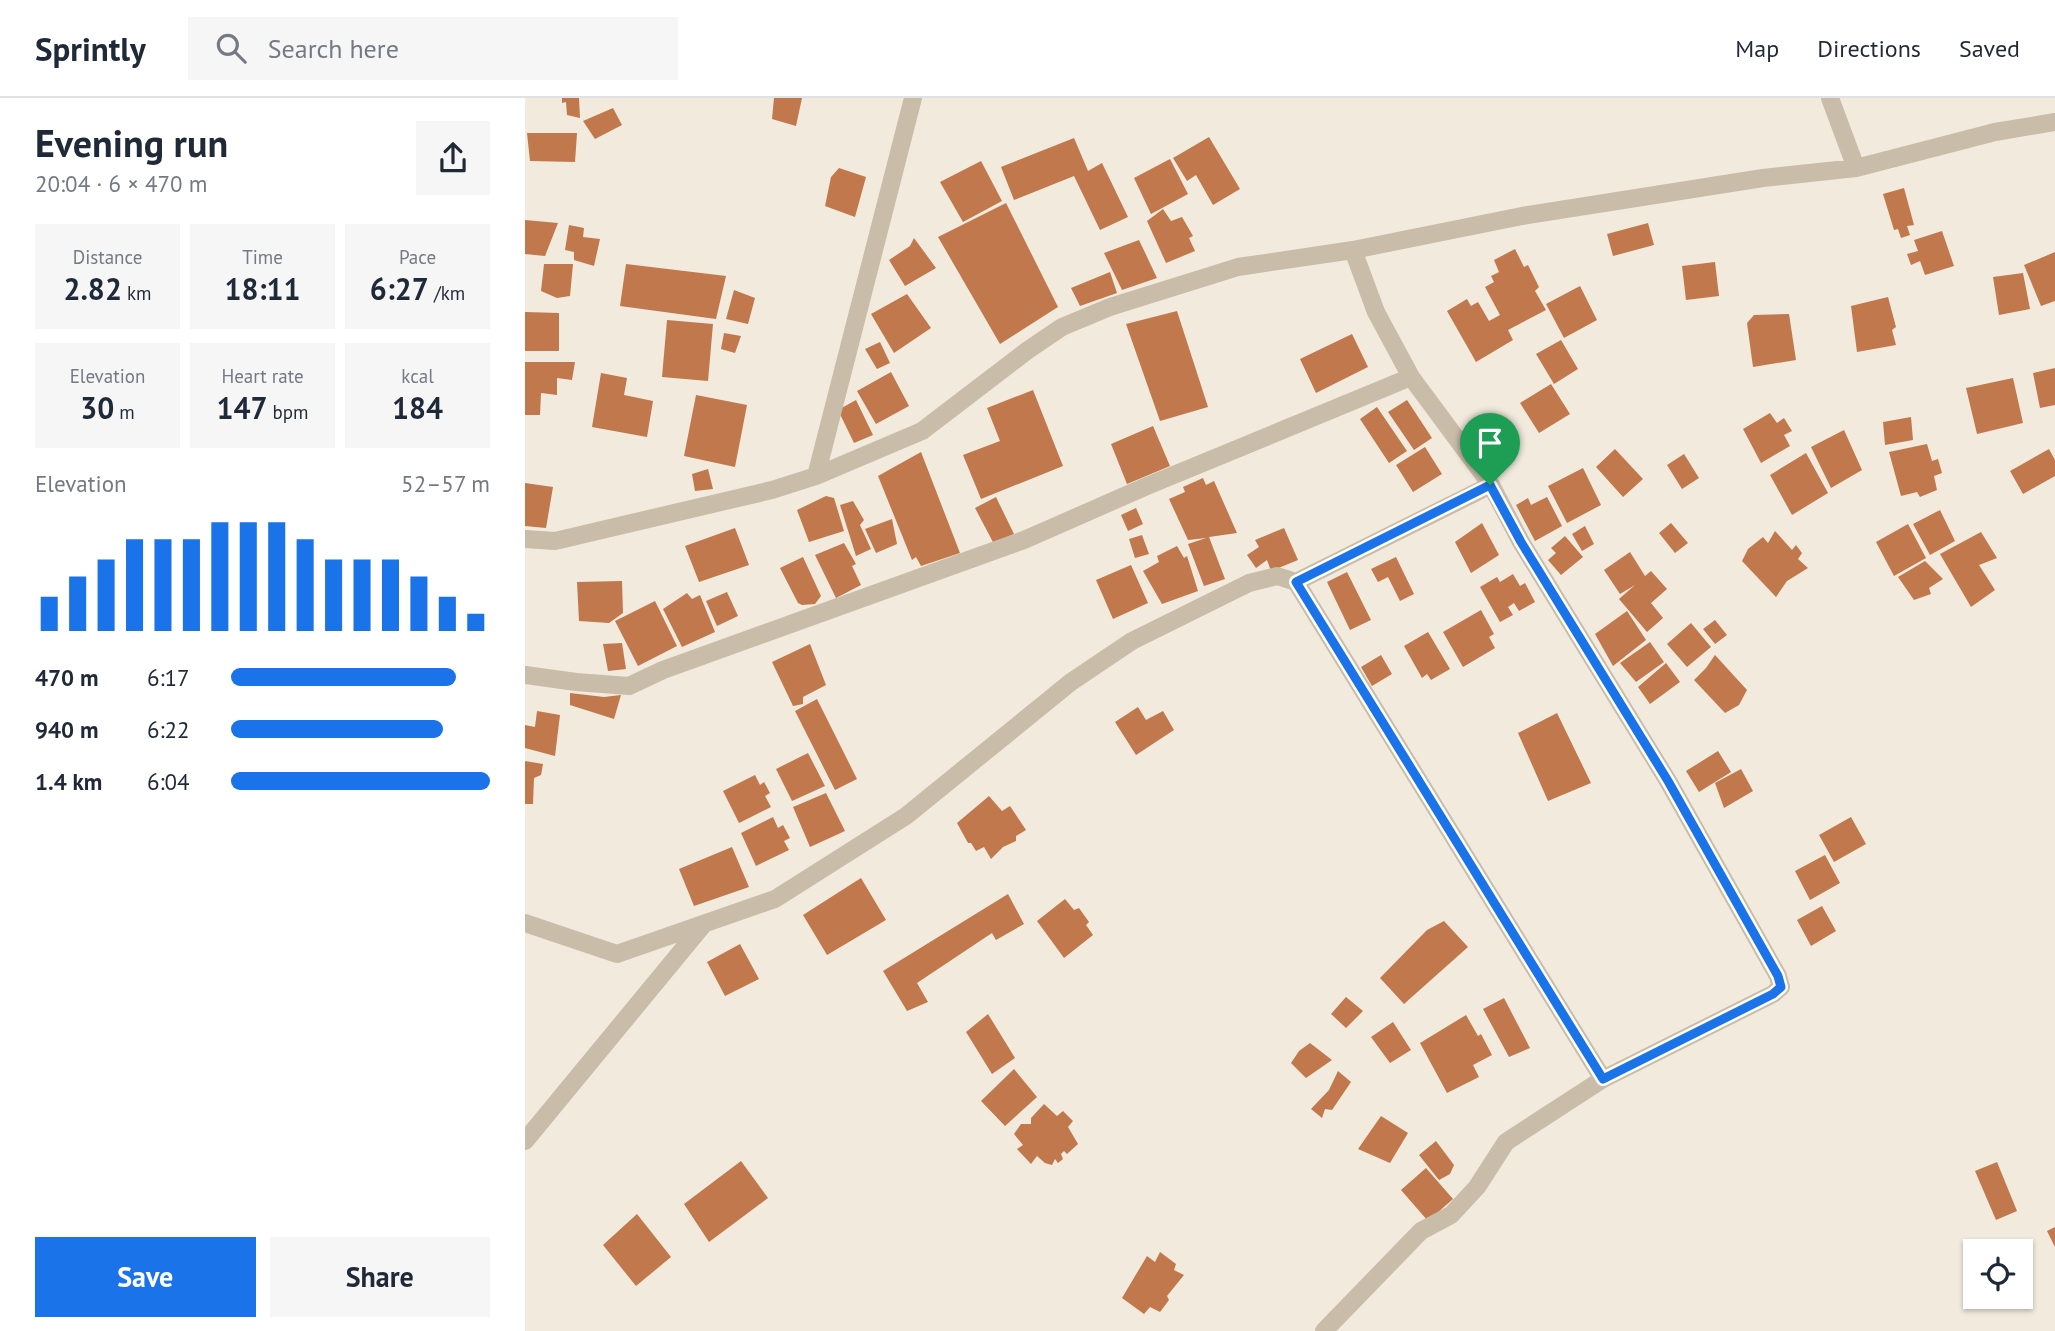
<!DOCTYPE html>
<meta charset="utf-8">
<style>
:root{--surface:#fff;--page:#f6f6f7;--text:#1f2937;--muted:#747a83;--line:#e0e1e3;--accent:#1a73e8}
body{margin:0;font-family:"PT Sans",sans-serif;background:var(--page);color:var(--text);height:100vh;display:flex;flex-direction:column;font-size:26px;white-space:nowrap}
*{box-sizing:border-box;margin:0}
p{font-size:23px;color:var(--muted)}
.icon{flex:none;width:38px;height:38px;fill:none;stroke:currentColor;stroke-width:2;stroke-linecap:round;stroke-linejoin:round}
.map{position:relative;flex:1;overflow:hidden}
.side{display:flex;flex-direction:column;background:var(--surface);width:525px}
.side>*{flex:none}
.fabs{position:absolute;left:1438px;top:1141px;display:grid;gap:14px}
.fabs a{display:grid;place-items:center;width:70px;height:70px;border-radius:0px;background:var(--surface);box-shadow:0 2px 5px #0004;font-size:35px}
.pin{position:absolute;display:grid;place-items:center;width:60px;height:60px;color:#fff;margin:-72px -30px;border-radius:50% 50% 50% 0;rotate:-45deg;box-shadow:0 0 7px #0007}
.pin .icon{rotate:45deg}
.round{display:grid;place-items:center;flex:none;width:74px;height:74px;border-radius:0px;background:var(--page)}
.head{display:flex;align-items:center;justify-content:space-between;height:119px;padding:0 35px}
h1{font-size:38px;font-weight:700;line-height:52px}
.metrics{display:grid;grid-template-columns:repeat(3,1fr);gap:10px;height:119px;padding:7px 35px}
.metrics div{display:grid;align-content:center;border-radius:0px;background:var(--page);text-align:center}
.metrics b{font-size:30px;font-weight:700}
.metrics small{font-size:19px;font-weight:400}
.metrics p{font-size:19px}
.chart{height:196px;padding:14px 35px}
.chart p{display:flex;justify-content:space-between}
.chart svg{width:100%;height:126px;margin-top:7px;stroke:var(--accent);stroke-width:6}
.action{display:flex;gap:14px;margin-top:auto;padding:14px 35px}
.action a{flex:1;height:80px;border-radius:0px;background:var(--accent);color:#fff;font-size:28px;font-weight:700;line-height:80px;text-align:center}
.action a+a{background:var(--page);color:var(--text)}
ul{padding:0 35px;list-style:none;font-size:23px}
li{display:grid;grid-template-columns:112px 84px 1fr;align-items:center;height:52px}
li i{height:18px;border-radius:9px;background:var(--accent)}
header{display:flex;align-items:center;gap:42px;box-sizing:border-box;height:98px;padding:0 35px;background:var(--surface);border-bottom:2px solid var(--line)}
header strong{font-size:33px}
nav{display:flex;gap:38px;margin-inline-start:auto;font-size:24px}
.search{width:490px;height:63px;background:var(--page);display:flex;align-items:center;gap:18px;box-sizing:border-box;padding:0 24px;border-radius:0px;color:var(--muted);font-size:26px}
main{display:flex;flex:1;min-height:0}
.map>svg:first-child{display:block}
.building{fill:#c0784c}
.lines{fill:none;stroke-linecap:round;stroke-linejoin:round}
.minor{stroke:#c9bca9;stroke-width:18}
.route-casing{stroke:#fff;stroke-width:14}
.route{stroke:#1a73e8;stroke-width:9}
</style>
<header>
<strong>Sprintly</strong>
<div class="search"><svg class="icon" aria-label="search" viewBox="0 0 24 24"><circle cx="10" cy="10" r="6"/><path d="M15 15l6 6"/></svg>Search here</div>
<nav><a>Map</a><a>Directions</a><a>Saved</a></nav>
</header>
<main>
<section class="side">
<div class="head"><div><h1>Evening run</h1><p>20:04 · 6 × 470 m</p></div><a class="round"><svg class="icon" aria-label="share" viewBox="0 0 24 24"><path d="M12 15V3M7 8l5-5 5 5M5 13v7h14v-7"/></svg></a></div>
<div class="metrics">
<div><p>Distance</p><b>2.82<small> km</small></b></div>
<div><p>Time</p><b>18:11</b></div>
<div><p>Pace</p><b>6:27<small> /km</small></b></div>
</div>
<div class="metrics">
<div><p>Elevation</p><b>30<small> m</small></b></div>
<div><p>Heart rate</p><b>147<small> bpm</small></b></div>
<div><p>kcal</p><b>184</b></div>
</div>
<div class="chart"><p><span>Elevation</span>52–57 m</p>
<svg viewBox="0 0 160 44" preserveAspectRatio="none"><path d="M5 44V32M15 44V25M25 44V19M35 44V12M45 44V12M55 44V12M65 44V6M75 44V6M85 44V6M95 44V12M105 44V19M115 44V19M125 44V19M135 44V25M145 44V32M155 44V38"/></svg>
</div>
<ul>
<li><b>470 m</b>6:17<i style="width:87%"></i></li>
<li><b>940 m</b>6:22<i style="width:82%"></i></li>
<li><b>1.4 km</b>6:04<i style="width:100%"></i></li>
</ul>
<div class="action"><a>Save</a><a>Share</a></div>
</section>
<div class="map">
<svg width="1530" height="1233" viewBox="0 0 1530 1233">
<rect width="100%" height="100%" fill="#f1eadd"/>
<path class="building" d="M37 0H54L55 20 42 17 41 4 37 5Z
M249 0H277L271 28 247 21Z
M88 10 97 27 70 41 58 23Z
M2 35H52L50 64 5 63Z
M684 39 715 91 688 107 671 77 662 83 648 60Z
M549 40 563 73 577 65 603 119 575 132 549 78 489 102 476 69Z
M645 61 663 96 626 116 609 80Z
M456 63 477 103 438 124 415 84Z
M314 70 341 79 330 119 300 108 306 79Z
M1379 90 1389 127 1382 128 1385 137 1376 140 1373 131 1369 132 1358 96Z
M481 105 533 209 475 246 413 139Z
M638 111 646 123 657 119 668 138 664 140 670 153 641 165 622 123Z
M0 122 33 125 20 158 0 156Z
M1123 125 1129 147 1088 158 1082 136Z
M44 127 59 130 58 139 75 141 69 168 49 162V154L40 152Z
M1417 133 1429 168 1400 177 1395 163 1386 167 1382 156 1393 153 1389 142Z
M389 140 411 170 380 188 364 162 385 148Z
M614 142 632 180 597 192 579 155Z
M990 151 999 169 1003 167 1014 189 1010 193 1021 212 983 232 988 242 951 264 922 213 942 201 946 208 953 204 964 223 975 217 960 189 969 184 966 178 974 174 969 162Z
M1530 154V203L1516 208 1499 167Z
M1190 164 1194 198 1161 202 1157 168Z
M19 166H48L45 198 32 200 16 193Z
M101 166 201 178 191 221 95 208Z
M585 174 592 195 555 208 546 190Z
M1498 175 1505 211 1474 217 1468 179Z
M1055 188 1072 222 1039 240 1021 206Z
M209 192 230 200 223 226 201 221Z
M382 196 406 230 369 255 346 216Z
M1363 199 1371 229 1367 232 1371 247 1332 254 1326 208Z
M652 213 683 309 635 323 601 226Z
M0 214 34 215V253H0Z
M1264 216 1271 262 1228 269 1222 225 1229 217Z
M142 222 188 226 183 283 137 279Z
M199 235 216 238 210 255 196 251Z
M827 236 843 269 791 295 775 261Z
M1036 242 1053 271 1029 286 1011 256Z
M355 244 365 265 352 271 340 251Z
M0 264H50L47 282 32 280V297L16 295 15 317H0Z
M1530 270V307L1515 310 1508 275Z
M366 274 384 308 351 326 332 293Z
M76 275 102 280 99 297 128 303 122 339 67 329Z
M1488 280 1498 325 1452 336 1441 290Z
M1026 286 1045 316 1014 335 995 305Z
M508 292 538 368 456 401 438 357 475 343 462 310Z
M171 297 222 307 210 369 159 358Z
M331 302 348 337 329 345 313 312Z
M882 302 907 340 889 352 863 314Z
M852 309 882 353 864 365 835 321Z
M1245 315 1252 325 1259 320 1267 333 1259 337 1265 348 1236 365 1218 331Z
M1386 319 1388 342 1360 347 1358 324Z
M628 328 645 368 602 386 586 346Z
M1319 332 1337 372 1306 390 1286 349Z
M1402 346 1407 363 1413 361 1417 375 1409 378 1412 392 1395 399 1392 394 1376 398 1364 354Z
M900 349 917 376 888 394 871 367Z
M1090 351 1118 381 1098 399 1071 369Z
M1524 351 1530 362V378L1498 396 1485 373Z
M396 354 435 455 396 468 391 459 387 462 353 378Z
M1281 355 1303 395 1267 417 1245 377Z
M1159 356 1174 380 1157 391 1142 367Z
M1058 370 1076 407 1042 425 1023 388Z
M183 371 188 391 170 393 167 376Z
M678 380 681 387 689 383 712 435 684 439 700 481 679 488 663 446 681 440 663 442 644 401 660 394 658 389Z
M0 385 28 389 21 430 0 428Z
M301 398 309 400 319 433 284 444 272 412Z
M471 399 489 436 469 446 450 410Z
M1022 399 1037 428 1010 443 991 407 1003 400 1006 407Z
M328 403 339 422 335 427 346 451 331 458 315 407Z
M611 410 618 426 603 433 596 417Z
M1415 412 1430 443 1405 457 1388 426Z
M367 421 372 446 351 455 340 431Z
M957 425 974 457 946 475 930 444Z
M1146 425 1163 445 1150 455 1134 435Z
M1383 426 1401 460 1369 478 1351 444Z
M1060 428 1069 446 1057 453 1047 436Z
M210 430 224 467 174 484 160 448Z
M759 430 773 462 746 473 742 462 731 470 722 457 734 449 730 442Z
M1250 433 1267 452 1271 447 1277 455 1273 461 1283 470 1262 483 1251 499 1217 463 1223 451 1238 439 1243 445Z
M1456 434 1472 460 1454 467 1470 492 1446 509 1415 456Z
M617 437 624 456 610 460 604 441Z
M1040 438 1058 459 1036 477 1023 462 1031 455 1026 450Z
M319 445 331 466 327 468 336 487 311 500 290 457Z
M652 448 659 460 662 458 673 493 637 506 618 473 634 464 632 458Z
M1105 454 1120 478 1126 473 1142 491 1126 505 1138 520 1122 534 1094 501 1110 487 1095 496 1079 472Z
M278 459 296 498 290 506 277 507 273 505 255 470Z
M871 459 889 496 875 503 863 479 853 484 846 471Z
M1400 463 1418 481 1404 490 1406 496 1389 502 1373 479Z
M606 467 623 505 588 521 571 482Z
M822 474 846 522 825 532 802 484Z
M988 476 995 488 1000 485 1010 504 994 513 989 505 983 509 988 517 975 524 955 489 972 479 975 484Z
M97 483 98 515 84 525 54 523 52 484Z
M202 494 213 518 192 528 181 503Z
M162 495 167 501 175 497 190 534 157 549 138 511Z
M130 503 152 548 113 568 90 523Z
M956 512 969 536 964 539 970 550 938 569 918 534Z
M1102 513 1121 542 1088 568 1070 536Z
M1190 522 1202 537 1190 546 1178 531Z
M1166 525 1186 549 1162 569 1142 546Z
M903 534 925 571 906 582 902 576 897 580 879 548Z
M1125 544 1139 564 1111 584 1095 565Z
M97 545 101 571 83 573 78 546Z
M285 546 301 587 278 599V606L268 608 247 564Z
M856 557 867 576 847 588 836 569Z
M1190 557 1222 592 1214 607 1200 615 1169 582 1181 570Z
M1141 565 1155 584 1125 606 1113 589Z
M45 595 79 599 96 597 89 621 45 607Z
M292 601 332 681 310 692 270 613Z
M613 609 621 622 638 613 649 632 611 657 590 624Z
M12 613 35 617 30 658 0 650V627L10 629Z
M1032 615 1066 685 1023 703 993 635Z
M1193 653 1206 674 1174 694 1161 673Z
M283 655 300 688 267 703 251 671Z
M0 663 18 666 16 677 9 680 8 706H0Z
M1216 671 1228 693 1199 710 1190 685Z
M230 677 235 687 239 684 245 695 240 698 246 709 214 725 198 693Z
M301 695 320 733 285 749 268 709Z
M464 698 477 713 485 708 501 732 491 738V743L478 749 466 761 459 749 451 753 446 745H443L432 725Z
M248 719 253 730 258 727 265 740 259 743 264 752 231 768 216 735Z
M1326 719 1341 746 1309 764 1294 737Z
M207 749 224 789 169 808 154 771Z
M1300 757 1315 785 1285 802 1270 773Z
M336 780 361 822 302 857 278 817Z
M483 796 499 826 471 842 467 835 392 885 403 904 382 913 358 873Z
M540 801 549 812 554 810 564 824 561 827 568 837 539 860 512 823Z
M1297 808 1311 833 1286 848 1272 822Z
M919 823 943 849 879 906 855 880 902 832Z
M215 846 234 881 200 898 182 864Z
M821 899 838 913 821 930 806 916Z
M979 900 1005 950 984 959 958 911Z
M463 916 490 960 467 976 441 934Z
M941 917 953 938 956 936 967 957 948 967 954 979 922 995 895 945Z
M868 924 886 952 865 965 846 939Z
M785 945 807 962 781 980 766 965 774 953Z
M489 971 512 999 480 1028 456 1003Z
M813 973 826 984 807 1012 800 1011 797 1020 786 1011 804 992Z
M519 1006 532 1018 538 1013 548 1023 543 1029 553 1046 542 1056 539 1053 536 1056 538 1061 533 1065 530 1061 527 1067 520 1065 512 1058 506 1066 492 1051 498 1047 489 1036 496 1026H506V1020Z
M856 1018 883 1035 865 1065 833 1051Z
M911 1043 929 1067 925 1076 914 1082 894 1057Z
M216 1063 243 1100 184 1144 159 1106Z
M1472 1064 1492 1113 1471 1122 1450 1073Z
M901 1070 928 1101 903 1123 876 1092Z
M112 1116 146 1159 111 1188 78 1147Z
M1530 1129V1149L1522 1133Z
M635 1154 651 1166 649 1172 659 1177 642 1198 644 1202 635 1214 625 1209 619 1216 597 1200 622 1158 630 1164Z"/>
<g class="lines">
<path class="minor" d="M1305 0 1331 70
M291 378 388 0
M0 441 30 443 247 392 291 378 397 333 503 252 537 229 585 209 713 169 828 152 997 118 1238 80 1331 70 1470 34 1530 24
M771 484 966 387
M0 577 51 584 104 588 138 572 499 442 622 388 886 279
M0 825 92 856 250 801 381 718 546 584 607 543 724 485 752 478 771 484 1078 981
M0 1043 178 827
M799 1233 896 1133 926 1117 952 1089 981 1044 1078 981 1248 896 1256 889 1253 878 1143 683 996 444 966 387 886 279 851 214 828 152"/>
</g>
<g class="lines">
<g class="route-casing">
<path id="route" d="M965 387 996 444 1143 683 1253 878 1256 889 1248 896 1078 981 771 484Z"/>
</g>
<use href="#route" class="route"/>
</g>
</svg>
<div class="fabs">
<a><svg class="icon" aria-label="locate" viewBox="0 0 24 24"><circle cx="12" cy="12" r="6"/><path d="M12 2v4M12 18v4M2 12h4M18 12h4"/></svg></a>
</div>
<div class="pin" style="left:965px;top:387px;background:#1e9e55"><svg class="icon" aria-label="arrive" viewBox="0 0 24 24"><path d="M6 21V4h12l-3 4 3 4H6"/></svg></div>
</div>
</main>
